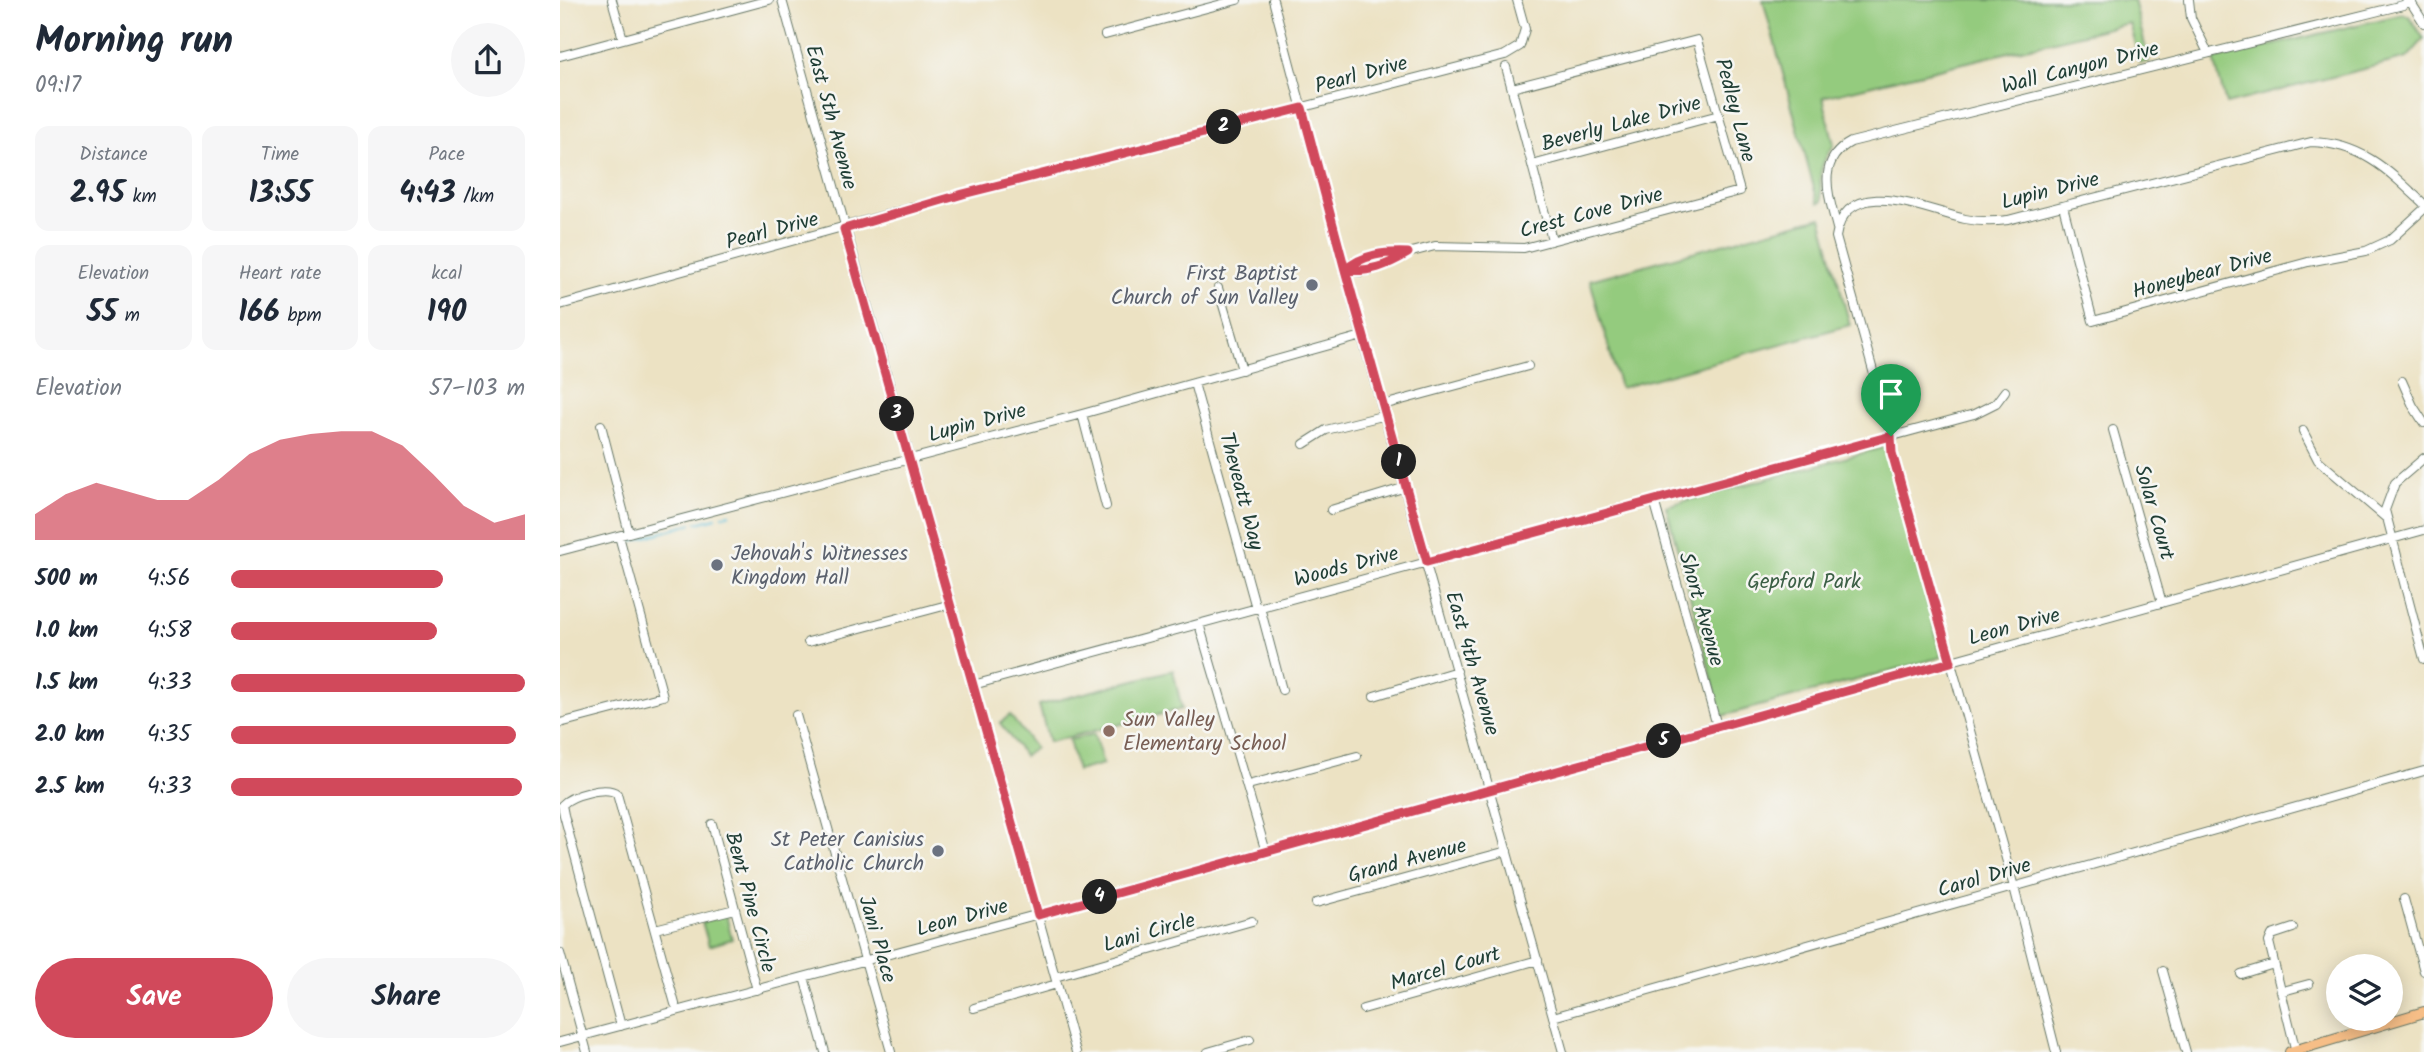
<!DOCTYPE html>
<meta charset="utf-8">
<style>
:root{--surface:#fff;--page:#f6f6f7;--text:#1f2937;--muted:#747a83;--accent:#d1495b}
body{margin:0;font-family:Kalam,sans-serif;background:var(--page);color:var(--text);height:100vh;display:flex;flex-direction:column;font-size:26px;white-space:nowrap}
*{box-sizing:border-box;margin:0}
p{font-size:23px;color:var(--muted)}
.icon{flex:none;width:38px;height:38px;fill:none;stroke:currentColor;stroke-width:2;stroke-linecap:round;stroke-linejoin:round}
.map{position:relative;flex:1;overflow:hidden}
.sheet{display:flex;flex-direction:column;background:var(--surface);width:560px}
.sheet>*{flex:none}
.buttons{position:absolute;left:1766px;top:954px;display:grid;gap:14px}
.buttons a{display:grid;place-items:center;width:77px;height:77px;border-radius:50%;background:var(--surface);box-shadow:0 4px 18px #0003;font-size:35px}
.pin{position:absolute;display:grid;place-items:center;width:60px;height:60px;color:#fff;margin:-72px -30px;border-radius:50% 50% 50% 0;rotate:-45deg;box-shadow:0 0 7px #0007}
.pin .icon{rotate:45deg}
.km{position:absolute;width:35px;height:35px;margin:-18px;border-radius:50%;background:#222;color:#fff;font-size:19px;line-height:35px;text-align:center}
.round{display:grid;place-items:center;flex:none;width:74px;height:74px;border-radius:37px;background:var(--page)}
.overview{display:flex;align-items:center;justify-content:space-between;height:119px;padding:0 35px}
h1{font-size:38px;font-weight:800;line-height:52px}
.stats{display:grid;grid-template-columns:repeat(3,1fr);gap:10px;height:119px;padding:7px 35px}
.stats div{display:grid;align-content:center;border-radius:14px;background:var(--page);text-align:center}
.stats b{font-size:30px;font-weight:800}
.stats small{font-size:19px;font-weight:400}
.stats p{font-size:19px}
.chart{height:196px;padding:14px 35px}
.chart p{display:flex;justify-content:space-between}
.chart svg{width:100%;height:126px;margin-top:7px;fill:var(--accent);opacity:.7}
.action{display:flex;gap:14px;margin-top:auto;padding:14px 35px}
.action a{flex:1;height:80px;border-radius:42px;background:var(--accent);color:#fff;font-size:28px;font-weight:800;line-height:80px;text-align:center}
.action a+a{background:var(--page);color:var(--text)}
ul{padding:0 35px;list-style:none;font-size:23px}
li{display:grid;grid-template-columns:112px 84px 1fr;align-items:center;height:52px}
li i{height:18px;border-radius:9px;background:var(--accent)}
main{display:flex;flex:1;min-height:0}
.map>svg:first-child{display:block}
.green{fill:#94cb7e;stroke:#5a8459;stroke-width:2}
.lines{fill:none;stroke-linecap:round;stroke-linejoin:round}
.stream{stroke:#58bdd6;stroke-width:2.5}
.minor-casing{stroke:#677766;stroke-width:10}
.major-casing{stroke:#677766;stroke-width:12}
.minor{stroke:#fff;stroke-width:8}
.major{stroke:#f6be87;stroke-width:10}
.route-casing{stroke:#fff;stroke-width:14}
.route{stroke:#d1495b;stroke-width:9}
.worship-dot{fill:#6b7280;stroke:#f6f6f2;stroke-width:2.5}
.education-dot{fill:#8d6e63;stroke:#f6f6f2;stroke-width:2.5}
.labels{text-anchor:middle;stroke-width:5;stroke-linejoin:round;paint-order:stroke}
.street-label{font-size:21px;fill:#1f3d34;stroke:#f6f6f2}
.worship-label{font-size:21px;fill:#5b616d;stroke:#f6f6f2;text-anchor:end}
.park-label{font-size:21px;fill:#3c6046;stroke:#f6f6f2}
.education-label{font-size:21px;fill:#785e54;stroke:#f6f6f2;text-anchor:start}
</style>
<main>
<section class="sheet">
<div class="overview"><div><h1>Morning run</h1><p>09:17</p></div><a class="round"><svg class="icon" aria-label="share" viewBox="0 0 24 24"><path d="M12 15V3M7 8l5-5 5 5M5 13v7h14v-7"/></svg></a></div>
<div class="stats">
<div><p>Distance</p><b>2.95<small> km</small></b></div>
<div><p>Time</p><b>13:55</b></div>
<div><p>Pace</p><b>4:43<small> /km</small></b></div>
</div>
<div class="stats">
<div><p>Elevation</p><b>55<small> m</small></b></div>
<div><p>Heart rate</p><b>166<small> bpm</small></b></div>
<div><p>kcal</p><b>190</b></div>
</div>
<div class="chart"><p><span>Elevation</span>57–103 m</p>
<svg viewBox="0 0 160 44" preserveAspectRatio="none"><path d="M0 44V35L10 28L20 24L30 27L40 30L50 30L60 23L70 14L80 9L90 7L100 6L110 6L120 11L130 21L140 32L150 38L160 35V44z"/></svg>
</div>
<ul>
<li><b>500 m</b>4:56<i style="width:72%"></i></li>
<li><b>1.0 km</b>4:58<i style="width:70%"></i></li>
<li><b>1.5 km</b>4:33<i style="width:100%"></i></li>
<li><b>2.0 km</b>4:35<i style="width:97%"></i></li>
<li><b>2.5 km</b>4:33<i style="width:99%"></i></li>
</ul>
<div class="action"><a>Save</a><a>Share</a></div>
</section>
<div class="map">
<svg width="1864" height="1052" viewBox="0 0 1864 1052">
<rect width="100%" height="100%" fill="#f6f6f2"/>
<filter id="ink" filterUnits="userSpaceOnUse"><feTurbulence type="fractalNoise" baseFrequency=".0143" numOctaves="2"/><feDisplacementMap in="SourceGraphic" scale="14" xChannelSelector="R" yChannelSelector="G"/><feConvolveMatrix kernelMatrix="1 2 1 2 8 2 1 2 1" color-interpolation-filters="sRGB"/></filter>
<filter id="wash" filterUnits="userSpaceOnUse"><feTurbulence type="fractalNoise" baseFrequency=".00686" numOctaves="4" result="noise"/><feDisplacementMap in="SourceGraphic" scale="28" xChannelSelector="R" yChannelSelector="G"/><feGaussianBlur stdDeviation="1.57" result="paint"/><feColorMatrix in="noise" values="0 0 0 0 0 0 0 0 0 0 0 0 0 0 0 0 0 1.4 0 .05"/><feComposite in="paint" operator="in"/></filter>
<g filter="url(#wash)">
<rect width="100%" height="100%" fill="#ece2c3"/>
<path class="green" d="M1203 0H1574L1589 62 1580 63 1569 23 1263 97 1274 145C1258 165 1259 178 1262 202L1258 203Z
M1843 14 1849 16 1864 39 1847 58 1666 104 1654 59Z
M1261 217 1290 325 1060 388 1030 280Z
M1325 447 1382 657 1162 716 1106 506Z
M613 670 622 709 489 742 479 705Z
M450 715 475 748 464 756 440 723Z
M534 734 543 764 517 771 509 740Z
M166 915 172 939 149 946 142 922Z"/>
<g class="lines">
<path class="stream" d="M163 516 170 514
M137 523 156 518
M72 541 131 524"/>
</g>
</g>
<g filter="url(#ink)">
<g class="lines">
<g class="minor-casing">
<path id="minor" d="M52 0 63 39
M222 0 516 1052
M713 0 802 336 1003 1052
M1629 0 1631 18 1648 53
M1850 1 1864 23
M545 35 677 0
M0 56 209 0
M946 67 992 240
M972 165 1159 115
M1503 206 1533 321 1748 262 1806 251 1830 240 1864 209
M1277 228C1269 196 1255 161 1291 142L1843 5 1851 0
M785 270 800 272 829 264 848 253 875 246 964 248 1180 191 1137 40 952 88
M785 270C803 254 823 251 847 253
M658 288 682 370
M0 305 351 208 945 55 960 46 965 29 957 0
M1842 381 1853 406 1864 423
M634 383 696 608
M823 405 968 366
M522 414 546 506
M41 425 69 533
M1553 430 1602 603
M1743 431 1758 460 1826 518
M744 444 766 430 826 415
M1864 458 1835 483 1825 510 1864 659
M1094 500 1157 726
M771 510 846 487
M0 551 522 414 802 336
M700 607 722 690
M639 624 706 852
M248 642 391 604
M413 685 1414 414 1436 403 1445 391
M814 696 897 671
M236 715 331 1052
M0 723 103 696 59 536
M688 785 797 756
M152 824 197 990
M1844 899 1864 971
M756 903 947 851
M1733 928 1712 935 1709 942 1736 1052
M95 929 175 909
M0 953 27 1052
M1603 971 1626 1052
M1681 974 1714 964
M244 977 265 1052
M495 977 692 921
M1723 991 1749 984
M414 1008 497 984
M803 1009 978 960
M993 1017 1864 771
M61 1026 4 815 2 805C11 795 47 785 57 794L115 1004
M0 1042 468 917 1864 530
M648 1052 690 1040
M1496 1052 1454 887 1332 453 1331 436 1276 237C1286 172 1366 210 1405 219 1419 222 1433 222 1448 220L1751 142C1802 143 1829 171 1864 204"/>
</g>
<g class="major-casing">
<path id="major" d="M1730 1052 1864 1012"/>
</g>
<use href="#minor" class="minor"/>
<use href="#major" class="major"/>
</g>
</g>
<g class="lines" filter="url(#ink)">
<g class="route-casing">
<path id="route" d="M1331 436 867 562 785 270C809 273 828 265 848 253 824 252 804 254 785 270L742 108 403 194 284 229 478 915 1391 662 1332 453 1331 436"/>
</g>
<use href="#route" class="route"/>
</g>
<g class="worship-dot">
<circle cx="752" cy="285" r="7"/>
<circle cx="157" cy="565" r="7"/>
<circle cx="378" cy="851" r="7"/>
</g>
<circle class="education-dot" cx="549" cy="731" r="7"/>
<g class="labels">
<g class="street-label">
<text transform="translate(1520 67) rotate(-14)" y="7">Wall Canyon Drive</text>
<text transform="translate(801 74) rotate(-15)" y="7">Pearl Drive</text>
<text transform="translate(1176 110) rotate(75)" y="7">Pedley Lane</text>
<text transform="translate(272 117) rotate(75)" y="7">East 5th Avenue</text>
<text transform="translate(1061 123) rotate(-15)" y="7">Beverly Lake Drive</text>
<text transform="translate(1490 190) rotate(-14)" y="7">Lupin Drive</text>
<text transform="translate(1031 212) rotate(-15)" y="7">Crest Cove Drive</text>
<text transform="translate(212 230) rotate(-15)" y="7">Pearl Drive</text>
<text transform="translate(1642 273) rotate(-15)" y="7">Honeybear Drive</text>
<text transform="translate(417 422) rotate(-15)" y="7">Lupin Drive</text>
<text transform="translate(682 491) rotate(75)" y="7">Theveatt Way</text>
<text transform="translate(1595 512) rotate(74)" y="7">Solar Court</text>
<text transform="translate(786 566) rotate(-15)" y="7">Woods Drive</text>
<text transform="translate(1142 609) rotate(74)" y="7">Short Avenue</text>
<text transform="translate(1454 626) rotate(-15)" y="7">Leon Drive</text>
<text transform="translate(913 663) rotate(74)" y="7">East 4th Avenue</text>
<text transform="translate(847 860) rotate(-15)" y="7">Grand Avenue</text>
<text transform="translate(1424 877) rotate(-16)" y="7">Carol Drive</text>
<text transform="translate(191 902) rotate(75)" y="7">Bent Pine Circle</text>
<text transform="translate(402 917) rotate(-15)" y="7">Leon Drive</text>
<text transform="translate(589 932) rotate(-16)" y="7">Lani Circle</text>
<text transform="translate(318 939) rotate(74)" y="7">Jani Place</text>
<text transform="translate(885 968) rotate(-16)" y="7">Marcel Court</text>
</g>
<g class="worship-label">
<text x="738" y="280">First Baptist<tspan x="738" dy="24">Church of Sun Valley</tspan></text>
<text x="171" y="560" text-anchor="start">Jehovah's Witnesses<tspan x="171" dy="24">Kingdom Hall</tspan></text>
<text x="364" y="846">St Peter Canisius<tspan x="364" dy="24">Catholic Church</tspan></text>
</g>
<g class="park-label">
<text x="1244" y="588">Gepford Park</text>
</g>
<g class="education-label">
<text x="563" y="726">Sun Valley<tspan x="563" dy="24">Elementary School</tspan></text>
</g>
</g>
</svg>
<div class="buttons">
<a><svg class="icon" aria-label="layers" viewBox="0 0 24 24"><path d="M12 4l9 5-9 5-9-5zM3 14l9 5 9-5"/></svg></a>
</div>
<div class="pin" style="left:1331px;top:436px;background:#1e9e55"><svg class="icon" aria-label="arrive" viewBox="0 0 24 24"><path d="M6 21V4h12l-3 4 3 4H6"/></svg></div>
<b class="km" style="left:839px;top:462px">1</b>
<b class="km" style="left:664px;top:127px">2</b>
<b class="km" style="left:337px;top:414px">3</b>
<b class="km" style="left:540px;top:897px">4</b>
<b class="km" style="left:1104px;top:741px">5</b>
</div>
</main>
